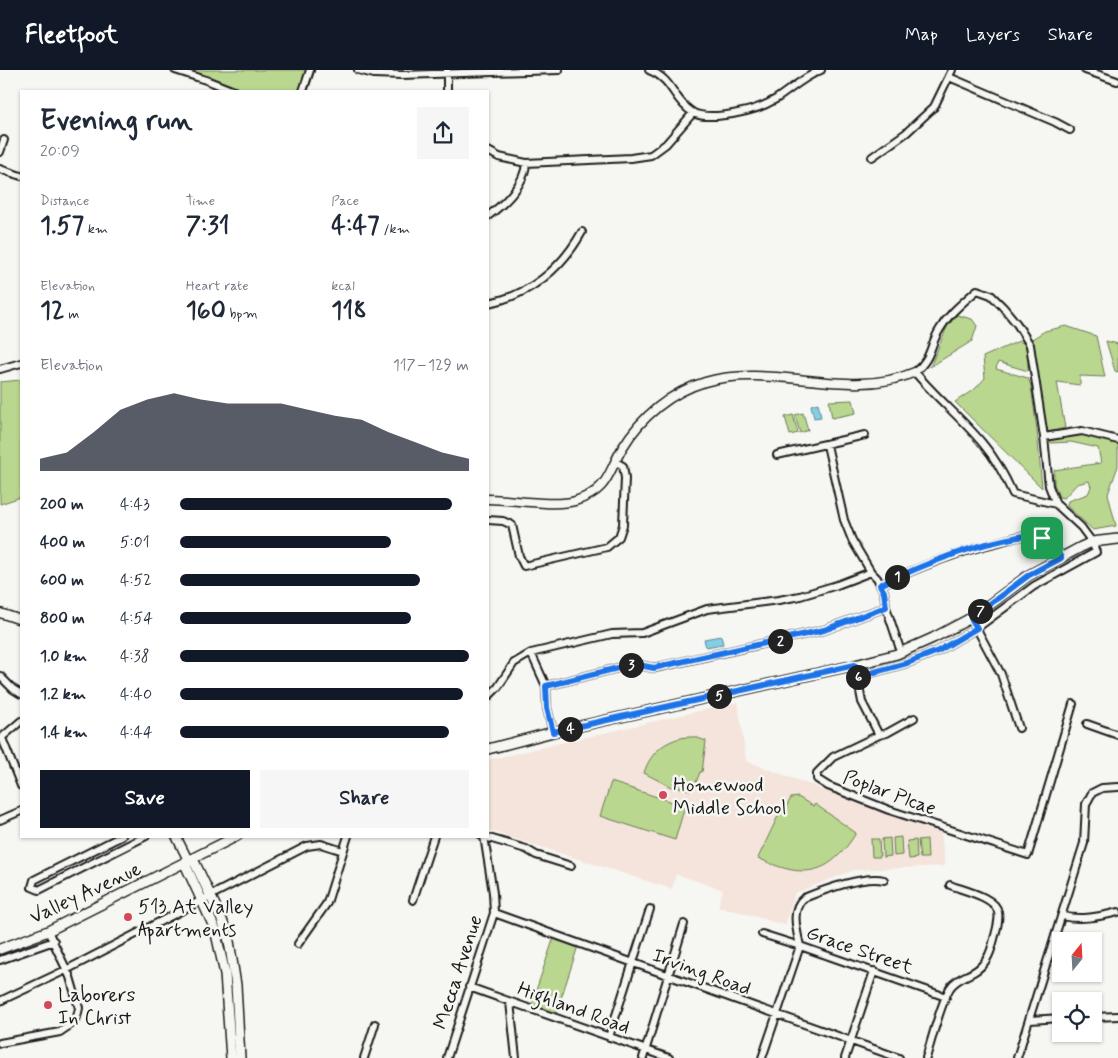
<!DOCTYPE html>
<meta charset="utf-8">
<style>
:root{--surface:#fff;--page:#f6f6f7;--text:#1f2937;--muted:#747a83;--accent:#111827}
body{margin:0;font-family:Mynerve,sans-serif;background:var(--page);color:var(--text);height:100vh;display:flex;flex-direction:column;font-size:19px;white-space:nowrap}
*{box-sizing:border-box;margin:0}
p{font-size:16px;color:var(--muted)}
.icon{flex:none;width:28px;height:28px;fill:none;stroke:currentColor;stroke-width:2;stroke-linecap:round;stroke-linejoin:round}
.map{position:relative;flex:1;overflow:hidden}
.drawer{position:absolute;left:20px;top:20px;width:469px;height:748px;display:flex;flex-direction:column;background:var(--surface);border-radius:0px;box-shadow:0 1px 4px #0004}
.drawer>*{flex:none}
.needle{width:32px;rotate:18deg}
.tools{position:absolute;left:1052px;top:862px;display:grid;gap:10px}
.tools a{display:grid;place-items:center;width:50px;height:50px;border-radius:0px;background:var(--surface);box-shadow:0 1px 4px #0004;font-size:25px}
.pin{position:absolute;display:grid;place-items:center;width:42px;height:42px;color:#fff;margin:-21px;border-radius:10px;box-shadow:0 2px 8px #0006}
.km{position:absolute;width:25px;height:25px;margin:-12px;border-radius:50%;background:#222;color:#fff;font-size:14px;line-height:25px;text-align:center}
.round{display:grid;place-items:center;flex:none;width:52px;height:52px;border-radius:0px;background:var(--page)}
.overview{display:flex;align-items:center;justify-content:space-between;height:85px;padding:0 20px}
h1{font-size:28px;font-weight:700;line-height:38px}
.metrics{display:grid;grid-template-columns:repeat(3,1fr);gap:8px;height:85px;padding:5px 20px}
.metrics div{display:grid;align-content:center}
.metrics b{font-size:25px;font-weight:700}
.metrics small{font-size:14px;font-weight:400}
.metrics p{font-size:14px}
.chart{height:140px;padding:10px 20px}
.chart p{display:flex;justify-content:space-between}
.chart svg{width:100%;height:90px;margin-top:5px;fill:var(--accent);opacity:.7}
.action{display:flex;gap:10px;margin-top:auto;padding:10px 20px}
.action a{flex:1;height:58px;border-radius:0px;background:var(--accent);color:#fff;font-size:20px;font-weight:700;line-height:58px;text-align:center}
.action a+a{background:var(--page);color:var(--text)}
ul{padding:0 20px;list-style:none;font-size:16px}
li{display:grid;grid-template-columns:80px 60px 1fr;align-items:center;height:38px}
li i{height:12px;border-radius:6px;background:var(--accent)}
header{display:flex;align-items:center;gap:30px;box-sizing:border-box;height:70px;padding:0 25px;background:var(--accent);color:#fff}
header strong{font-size:24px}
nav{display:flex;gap:28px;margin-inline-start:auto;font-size:18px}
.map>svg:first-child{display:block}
.built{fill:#f4e4db}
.green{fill:#bad78f;stroke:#6b7a56}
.water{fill:#84cfe4;stroke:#5a8794}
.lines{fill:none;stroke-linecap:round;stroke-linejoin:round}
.minor-casing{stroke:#1c1c1c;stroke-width:10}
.tertiary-casing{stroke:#1c1c1c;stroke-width:11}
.secondary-casing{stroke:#1c1c1c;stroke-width:12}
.minor{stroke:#f6f6f2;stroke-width:6}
.tertiary{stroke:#f6f6f2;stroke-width:8}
.secondary{stroke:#f6f6f2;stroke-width:9}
.route-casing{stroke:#fff;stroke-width:10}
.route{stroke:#1a73e8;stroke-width:6}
.poi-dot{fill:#d1495b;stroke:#f6f6f2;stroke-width:2}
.labels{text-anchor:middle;stroke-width:5;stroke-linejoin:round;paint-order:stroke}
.poi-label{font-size:20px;fill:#1c1c1c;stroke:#f6f6f2;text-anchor:start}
.street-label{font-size:20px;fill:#1c1c1c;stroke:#f6f6f2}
</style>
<header>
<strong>Fleetfoot</strong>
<nav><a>Map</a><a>Layers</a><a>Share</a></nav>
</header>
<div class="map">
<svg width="1118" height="988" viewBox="0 0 1118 988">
<rect width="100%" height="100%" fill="#f6f6f2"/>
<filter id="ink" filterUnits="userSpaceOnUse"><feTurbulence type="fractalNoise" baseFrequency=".02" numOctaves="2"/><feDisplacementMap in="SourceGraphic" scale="10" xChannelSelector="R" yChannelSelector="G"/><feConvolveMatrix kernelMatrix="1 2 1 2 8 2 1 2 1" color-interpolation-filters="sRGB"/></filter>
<g filter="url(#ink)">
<path class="built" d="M738 632 746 691 941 763 945 796 854 800 795 823 785 855 718 836 723 820 676 804 672 819 488 760V690Z"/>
<path class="green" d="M185 0H315L308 21H246Z
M957 245 972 249 977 256 972 271 930 297 947 257Z
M1066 256 1096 266 1105 307 1080 306V315L1057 312 1065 358 1048 362 1043 342 1032 269 1045 261Z
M1019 271 1025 274 1028 286V301L998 292 996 299 1028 308 1031 316 1037 360 1042 418 955 332 976 318 985 308 983 287Z
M1106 271 1118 274V302L1115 301Z
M21 310V427L0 434V312Z
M853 330 856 343 832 348 829 331Z
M803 343 808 360 800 363 795 345Z
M793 345 798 363 790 365 785 347Z
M1079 364 1104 369 1118 374V396L1108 424 1116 456 1093 460 1067 436 1068 431 1088 424 1091 417 1089 411 1077 414 1064 428 1059 427 1054 414V400L1101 393 1098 378 1071 372 1051 373 1049 369Z
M686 667H695L706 671 702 702H700L694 718 690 720 674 716 673 718 644 703C650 683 665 670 686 667Z
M611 712 685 736 675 770 600 746Z
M798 727 813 736 815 734 856 763C829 807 802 809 758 788L780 742 783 743 791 728Z
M901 767 902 785 894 786 893 768Z
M890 768 891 786 883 787 882 769Z
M871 769H879L880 787H872Z
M927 769 928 788H920L918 770Z
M916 770 917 788 909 789 907 771Z
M554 867 578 876 556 944 531 935Z"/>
<path class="water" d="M818 333 821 347 814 348 811 335Z
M721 566 723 574 706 577 704 569Z"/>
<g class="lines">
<g class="minor-casing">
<path id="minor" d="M175 0 206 10 234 21
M358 0 374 4 402 5 559 0
M649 0C674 10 672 29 692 42 699 47 709 46 717 46 738 44 758 40 776 29 791 19 804 7 821 0
M1085 0 1117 11
M949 7 1055 52 1070 60
M303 21 310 0
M447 21V0
M488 81 499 87 526 93 631 88 651 85 666 74 693 43
M0 82 4 70
M872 87 906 63 934 37 952 0
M0 99 21 106
M488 146C504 134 525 114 526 93
M488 233C529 226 562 198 582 162
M0 299 21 293
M1044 367 1082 361 1118 370
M827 375 844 450 852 470 871 502 877 508 884 522 886 537 901 582
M777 385 865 365
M488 450 503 451 512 455 519 486 524 496 607 477 619 467 623 455 625 408 623 396 616 392
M880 515C919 497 954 483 995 473 1009 469 1026 463 1040 467 1051 471 1056 478 1061 488
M971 548 1001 604 1019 658
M531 583 546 616 547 638 553 662
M855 595 862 632 879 665
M0 606 13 619 21 624
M857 607 907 593 938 581 977 558 1034 516 1096 482 1092 472 1081 457 1056 434 1049 416 1044 367 1030 275 1017 254 1003 237 991 225 977 220C964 232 949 243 940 259 929 276 933 287 915 302 936 328 962 348 983 374 995 388 1005 406 1013 424L1056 434
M546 616 634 594 654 598 663 596 824 560 886 537
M488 627 498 617 514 593 531 583 612 564 642 563 707 539 779 530 800 526 837 515 871 502
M914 648 887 663 879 665 833 687 817 703V709L828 716 889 740 1028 785 1073 634
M1087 654 1118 665
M2 668 21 716
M0 669 21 651
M0 750 21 741
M122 766 34 810 32 817 39 820 146 766
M482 766 526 779 536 785 571 796
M413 830 434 766
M494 843 899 988
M1063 846C1080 851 1101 846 1118 842
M762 864 800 876 946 927
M298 874 327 833 348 766
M800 876C797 861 790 839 804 828 824 820 863 805 884 810
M0 890 54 871
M469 917 669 988
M0 931 66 900 307 776 321 774 343 781
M510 932 516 988
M1094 947 1118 946
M1030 950 1061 948
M609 967 650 839
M0 973 60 962 73 953 77 947 79 938 70 907 48 861
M364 988 375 954
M447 988 494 843 493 823 484 766
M643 988 684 854
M762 988 800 876
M845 988 874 901
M926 988C932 969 940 935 950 918 956 908 969 906 978 899 988 891 991 881 994 869 996 861 1000 850 998 842 996 827 962 820 950 815
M1017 988 1084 773 1086 734 1092 723 1102 718 1118 717"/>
</g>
<g class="tertiary-casing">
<path id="tertiary" d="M488 429C510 429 554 437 575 431 610 420 607 403 623 377 641 347 671 322 705 312 773 292 850 331 915 302
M0 543 21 550
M176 766 189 792"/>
</g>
<g class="secondary-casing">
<path id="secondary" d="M488 679 553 662 855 595 897 584 933 568 971 548 1029 505 1081 477 1092 472 1118 469
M193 789 222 850 229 871 236 915 240 988
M185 794 215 859 225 904 231 988
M0 879 48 861 237 766"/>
</g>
<use href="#minor" class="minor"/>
<use href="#tertiary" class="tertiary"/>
<use href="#secondary" class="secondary"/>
</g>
</g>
<g class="lines" filter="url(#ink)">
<g class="route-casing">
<path id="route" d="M1024 466C1045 467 1051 470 1061 488L1029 505 971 548 977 558 938 581 907 593 857 607 855 595 553 662 547 638 546 616 634 594 654 598 662 596 824 560 886 537 884 522 880 515C927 493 974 474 1024 466Z"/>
</g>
<use href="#route" class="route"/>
</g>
<g class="poi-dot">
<circle cx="663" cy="725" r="5"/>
<circle cx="128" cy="847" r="5"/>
<circle cx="48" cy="935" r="5"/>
</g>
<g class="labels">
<g class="poi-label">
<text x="673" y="721">Homewood<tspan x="673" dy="23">Middle School</tspan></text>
<text x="138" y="843">513 At Valley<tspan x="138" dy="23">Apartments</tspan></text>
<text x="58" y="931">Laborers<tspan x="58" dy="23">In Christ</tspan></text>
</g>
<g class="street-label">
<text transform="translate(890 722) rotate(20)" y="7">Poplar Plcae</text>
<text transform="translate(85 822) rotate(-25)" y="7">Valley Avenue</text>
<text transform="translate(860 879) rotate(19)" y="7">Grace Street</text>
<text transform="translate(702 901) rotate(20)" y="7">Irving Road</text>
<text transform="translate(457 902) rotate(-72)" y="7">Mecca Avenue</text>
<text transform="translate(574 937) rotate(20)" y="7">Highland Road</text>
</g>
</g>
</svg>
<div class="tools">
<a><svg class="needle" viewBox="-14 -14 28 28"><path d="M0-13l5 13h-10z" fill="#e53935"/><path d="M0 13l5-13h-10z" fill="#747a83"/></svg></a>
<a><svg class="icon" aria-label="locate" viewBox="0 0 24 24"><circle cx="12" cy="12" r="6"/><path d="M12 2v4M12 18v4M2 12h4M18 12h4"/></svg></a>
</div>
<div class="pin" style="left:1042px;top:468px;background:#1e9e55"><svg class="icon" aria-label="arrive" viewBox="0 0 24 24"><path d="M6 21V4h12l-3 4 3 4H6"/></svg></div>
<b class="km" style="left:897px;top:507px">1</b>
<b class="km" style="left:780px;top:571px">2</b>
<b class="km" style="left:631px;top:595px">3</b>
<b class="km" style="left:570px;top:659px">4</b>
<b class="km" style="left:719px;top:626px">5</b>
<b class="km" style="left:858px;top:607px">6</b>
<b class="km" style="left:980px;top:541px">7</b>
<section class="drawer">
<div class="overview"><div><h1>Evening run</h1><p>20:09</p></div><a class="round"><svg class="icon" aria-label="share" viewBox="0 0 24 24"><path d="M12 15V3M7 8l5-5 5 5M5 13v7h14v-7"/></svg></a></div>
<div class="metrics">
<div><p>Distance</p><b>1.57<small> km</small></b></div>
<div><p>Time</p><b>7:31</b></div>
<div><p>Pace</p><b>4:47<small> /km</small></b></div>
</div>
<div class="metrics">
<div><p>Elevation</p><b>12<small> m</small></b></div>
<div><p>Heart rate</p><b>160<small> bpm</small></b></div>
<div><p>kcal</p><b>118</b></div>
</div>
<div class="chart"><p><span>Elevation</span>117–129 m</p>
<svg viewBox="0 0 160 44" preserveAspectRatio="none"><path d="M0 44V38L10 35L20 25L30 14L40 9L50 6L60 9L70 11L80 11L90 11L100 14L110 17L120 19L130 25L140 30L150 35L160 38V44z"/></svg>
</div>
<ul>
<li><b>200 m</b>4:43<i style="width:94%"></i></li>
<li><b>400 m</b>5:01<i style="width:73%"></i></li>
<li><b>600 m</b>4:52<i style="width:83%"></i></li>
<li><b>800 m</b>4:54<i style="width:80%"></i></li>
<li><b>1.0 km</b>4:38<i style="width:100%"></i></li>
<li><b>1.2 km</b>4:40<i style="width:98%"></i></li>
<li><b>1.4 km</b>4:44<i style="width:93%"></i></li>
</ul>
<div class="action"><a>Save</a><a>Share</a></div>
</section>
</div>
